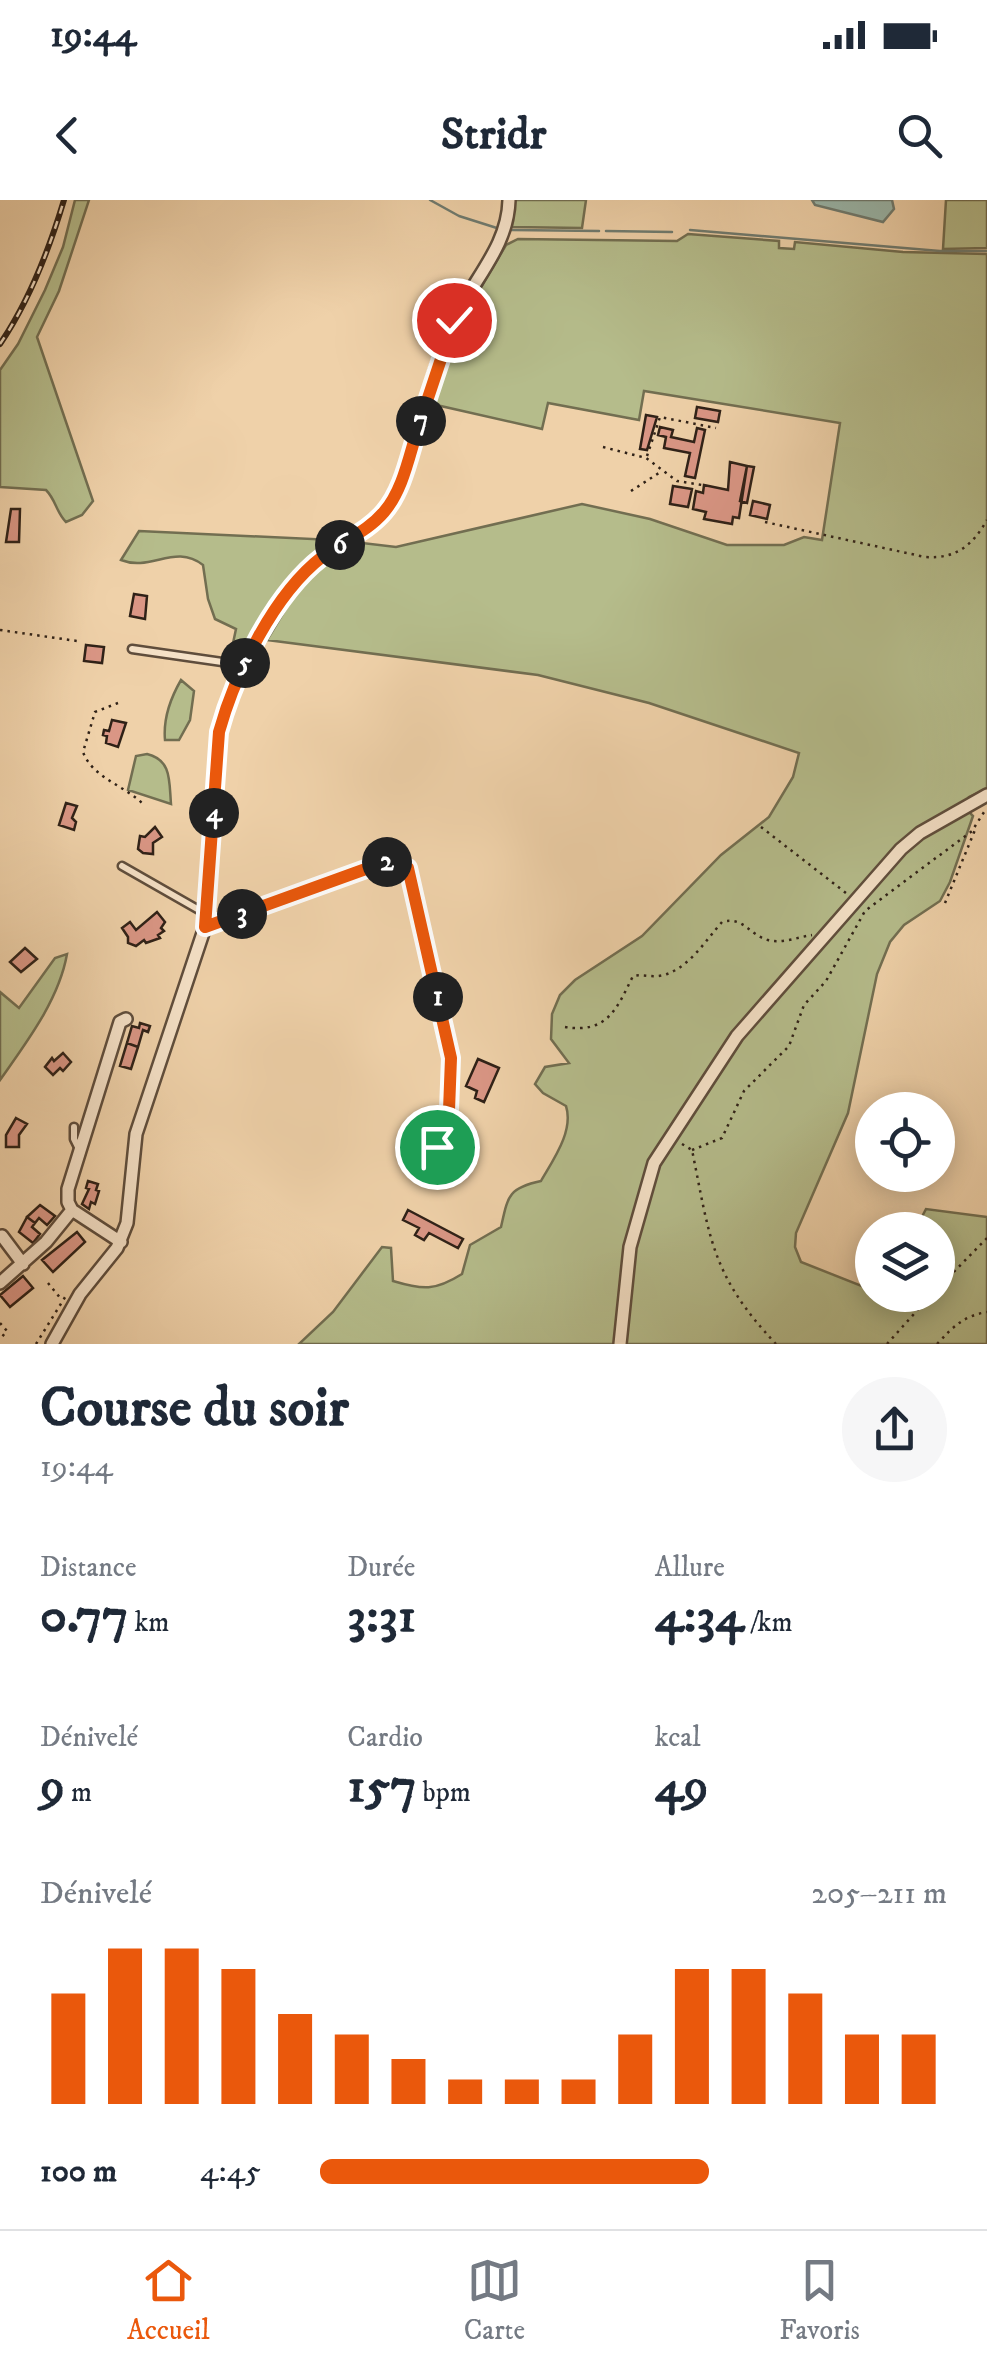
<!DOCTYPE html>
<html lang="fr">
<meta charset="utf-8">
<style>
:root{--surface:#fff;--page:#f6f6f7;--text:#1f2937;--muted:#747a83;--line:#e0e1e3;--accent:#ea580c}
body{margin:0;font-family:"IM FELL DW Pica",serif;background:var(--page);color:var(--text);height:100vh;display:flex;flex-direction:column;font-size:38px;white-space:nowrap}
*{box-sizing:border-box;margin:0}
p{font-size:32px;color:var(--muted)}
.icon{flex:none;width:55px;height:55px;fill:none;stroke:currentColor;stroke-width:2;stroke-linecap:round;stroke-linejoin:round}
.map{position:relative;height:1144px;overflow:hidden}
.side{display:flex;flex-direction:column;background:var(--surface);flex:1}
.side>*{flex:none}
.tools{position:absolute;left:855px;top:892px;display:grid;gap:20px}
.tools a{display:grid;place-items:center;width:100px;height:100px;border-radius:50%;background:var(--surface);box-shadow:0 5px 25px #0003;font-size:50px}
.pin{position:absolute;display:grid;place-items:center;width:85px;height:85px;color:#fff;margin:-42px;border:5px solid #fff;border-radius:50%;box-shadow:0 2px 10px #0007}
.km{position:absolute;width:50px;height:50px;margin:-25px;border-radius:50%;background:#222;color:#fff;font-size:28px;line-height:50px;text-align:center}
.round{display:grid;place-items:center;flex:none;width:105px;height:105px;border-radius:52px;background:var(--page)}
.overview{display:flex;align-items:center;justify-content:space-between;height:170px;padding:0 40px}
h1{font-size:55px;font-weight:700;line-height:75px}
.stats{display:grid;grid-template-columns:repeat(3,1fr);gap:15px;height:170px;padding:10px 40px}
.stats div{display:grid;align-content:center}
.stats b{font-size:50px;font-weight:700}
.stats small{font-size:28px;font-weight:400}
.stats p{font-size:28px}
.chart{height:280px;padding:20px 40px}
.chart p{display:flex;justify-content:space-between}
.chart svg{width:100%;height:180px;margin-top:10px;stroke:var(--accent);stroke-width:6}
ul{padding:0 40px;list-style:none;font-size:32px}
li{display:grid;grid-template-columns:160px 120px 1fr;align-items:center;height:75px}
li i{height:25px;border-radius:12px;background:var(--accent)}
.status{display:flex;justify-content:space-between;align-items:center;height:70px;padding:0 50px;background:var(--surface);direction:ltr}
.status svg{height:28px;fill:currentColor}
header{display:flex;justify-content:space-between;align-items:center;height:130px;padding:0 40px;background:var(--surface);font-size:45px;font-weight:700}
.tab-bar{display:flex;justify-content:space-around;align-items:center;height:140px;border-top:2px solid var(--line);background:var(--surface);font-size:28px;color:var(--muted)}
.tab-bar a{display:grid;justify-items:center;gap:5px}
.tab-bar .on{color:var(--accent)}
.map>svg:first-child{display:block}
.green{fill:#b5bc8b;stroke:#726e51;stroke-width:2.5}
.water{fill:#9ab7ab;stroke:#6f7b70;stroke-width:2.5}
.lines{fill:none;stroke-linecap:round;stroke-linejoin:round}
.stream{stroke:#6f7b70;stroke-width:2.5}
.building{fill:#da9685;stroke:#2f2117;stroke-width:2.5}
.service-casing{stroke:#5f4d3c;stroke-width:11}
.minor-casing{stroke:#5f4d3c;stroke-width:16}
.path{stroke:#2f2117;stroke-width:2.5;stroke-dasharray:2.5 5;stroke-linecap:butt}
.service{stroke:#f5e1c7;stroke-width:6}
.minor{stroke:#f5e1c7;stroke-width:11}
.rail-casing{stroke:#2f2117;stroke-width:6}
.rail{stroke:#f5e1c7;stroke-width:2.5;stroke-dasharray:8;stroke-linecap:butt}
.route-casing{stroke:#fff;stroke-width:20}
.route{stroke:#ea580c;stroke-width:12}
</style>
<div class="status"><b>19:44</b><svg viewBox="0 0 49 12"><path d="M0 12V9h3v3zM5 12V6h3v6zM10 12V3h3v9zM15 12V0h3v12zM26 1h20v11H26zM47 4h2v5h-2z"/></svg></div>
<header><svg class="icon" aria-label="back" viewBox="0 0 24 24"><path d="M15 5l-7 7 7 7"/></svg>Stridr<svg class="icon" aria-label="search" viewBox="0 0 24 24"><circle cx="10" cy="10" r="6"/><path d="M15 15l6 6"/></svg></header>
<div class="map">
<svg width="987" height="1144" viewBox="0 0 987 1144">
<rect width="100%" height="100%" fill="#efd1a9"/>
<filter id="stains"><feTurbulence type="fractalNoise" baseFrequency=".002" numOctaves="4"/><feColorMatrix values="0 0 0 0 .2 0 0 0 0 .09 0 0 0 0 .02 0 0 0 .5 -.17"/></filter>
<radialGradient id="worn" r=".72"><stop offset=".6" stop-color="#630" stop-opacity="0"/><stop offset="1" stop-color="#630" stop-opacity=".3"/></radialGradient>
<path class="green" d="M75 0H89L59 91 37 137 93 301 82 315 66 322C56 312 56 300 46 290L0 287V170L18 144 45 90 63 47Z
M513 0H586L582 28 512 27Z
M946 0H987V48L943 49Z
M688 34 779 41V48L794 49 795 42 903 52 987 54V589L969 597 970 613 973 616 950 682 940 701 904 725 890 742 877 774 848 913 796 1033 795 1047 801 1062 872 1090V1095H938V1030H915L926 1009 987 1017V1144H299L333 1112 382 1047 391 1048 393 1081C423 1090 435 1091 462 1074L470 1045 501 1027C508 996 508 988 541 981 553 960 574 931 566 906L543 893 535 884 545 867 569 863 551 839 552 814 560 795 575 780 642 736 721 655 769 617 793 577 799 553 649 503 538 475 267 440 302 382 354 342 396 347 582 304 650 319 727 345H784L804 337 822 340 840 223 644 191 639 220 548 203 542 229 432 204 461 121 506 45 518 39 677 41Z
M139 331 334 340C288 373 269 407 241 455L232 448 236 429 215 419 208 399 203 365C175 343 151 372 121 360Z
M181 480 194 491 190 520 179 540H165C163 518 170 499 181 480Z
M147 554C172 560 169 581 171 604L128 590 136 556Z
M67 754C59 800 26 843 0 880V792L19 808 55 758Z"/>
<path class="water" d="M812 0H892L894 9 883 22 815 5Z"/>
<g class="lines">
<path class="stream" d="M430 0 459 16 500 29
M512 30 599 31
M690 30 940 51H987
M606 31 672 32"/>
</g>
<path class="building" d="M697 207 720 211 718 222 695 218Z
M646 215 657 217 647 250 640 249Z
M660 227 673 230 671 237 694 242 697 228 705 230 695 278 685 276 690 253 664 248 666 237 658 235Z
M730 262 747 266 739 318 733 317 732 324 704 319 706 312 693 309 696 291 703 293 704 285 728 290Z
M747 266 754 267 747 303 740 301Z
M673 286 692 289 688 307 670 304Z
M753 301 770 305 767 319 750 315Z
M11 309H20L19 342H6Z
M134 394 147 396 145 419 130 416Z
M86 445 104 447 102 463 84 461Z
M112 520 126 523 118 547 106 543 107 536 103 535 104 530 109 531Z
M66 603 77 606 72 618 76 622 74 630 59 625Z
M155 627 162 637 153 643V654L143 653 138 649 140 636 145 637Z
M157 712 165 722 161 728 164 731 158 735 160 738 146 743 144 740 136 746 128 743V737L122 728 130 722 136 730Z
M25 748 37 759 21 772 10 762Z
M140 823 150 826 148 832 143 830 138 847 127 843 132 826 139 828Z
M127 843 138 847 131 869 120 866Z
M63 853 71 862 63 871 60 868 53 875 45 867 52 858 54 861Z
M478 859 499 868 484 902 475 898 477 891 466 886Z
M16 918 27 924 19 935V947H6V935Z
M88 981 98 984 96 990 99 991 95 1004 91 1002 89 1009 82 1004 89 989 86 988Z
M40 1005 55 1016 47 1025 39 1018 35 1023 27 1017Z
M408 1010 463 1039 458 1048 429 1033 424 1040 415 1035 419 1028 403 1020Z
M27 1017 35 1023 32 1027 40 1034 33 1043 19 1032Z
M77 1032 85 1042 53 1072 42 1060Z
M23 1076 33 1088 10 1107 0 1095Z"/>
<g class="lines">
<g class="service-casing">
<path id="service" d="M132 449 243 465
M122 666 206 714
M206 727 387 662 408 668 451 858 449 910 437 947
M74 927V939L79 949"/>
</g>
<g class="minor-casing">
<path id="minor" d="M72 1010 68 1002V989L120 822 126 819
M2 1036 23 1064
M0 1083 46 1042 72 1010 121 1042
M52 1144 80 1094 117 1048 127 1023 136 934 205 727 219 531C235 474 272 400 317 361 339 343 368 333 385 311 399 293 405 269 412 248 426 205 437 157 456 117 475 77 508 46 509 0
M620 1144 630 1047 654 963 737 836 901 649 920 633 987 595"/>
</g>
<path class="path" d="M603 247 646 258 677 281 702 285
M647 256 660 217 716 228
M631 291 662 271
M765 322 925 357C956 359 972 346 987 320
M0 430 77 441
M118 503 95 512 83 552C92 577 123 585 142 603
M761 627 846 693
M945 703 975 630
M565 827C608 834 617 808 633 776 642 774 650 777 658 776 686 773 705 741 722 722 744 716 749 735 768 740 782 744 798 737 812 735
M682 944 692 950C710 1038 711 1075 776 1144
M692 950 722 938 744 891 789 846 804 805 826 781 865 711 972 631 986 609
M48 1083 61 1099
M938 1088 987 1038
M0 1123 7 1131 0 1139
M36 1144 67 1094
M887 1144 931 1095
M937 1144C953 1127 963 1116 987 1112"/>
<use href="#service" class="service"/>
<use href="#minor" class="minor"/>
<g class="rail-casing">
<path id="rail" d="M0 144C30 100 49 50 64 0"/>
</g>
<use href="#rail" class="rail"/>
</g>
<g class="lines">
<g class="route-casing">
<path id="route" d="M437 947 449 910 451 858 408 668 388 662 374 666 205 727 219 532C235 474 274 394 322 357 342 341 367 332 384 312 403 290 409 256 418 228 430 192 442 156 454 120"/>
</g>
<use href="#route" class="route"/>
</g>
<rect width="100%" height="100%" filter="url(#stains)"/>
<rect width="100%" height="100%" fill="url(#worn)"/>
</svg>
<div class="tools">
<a><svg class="icon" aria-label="locate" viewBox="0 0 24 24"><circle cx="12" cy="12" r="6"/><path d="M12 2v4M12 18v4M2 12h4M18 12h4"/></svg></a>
<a><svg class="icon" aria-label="layers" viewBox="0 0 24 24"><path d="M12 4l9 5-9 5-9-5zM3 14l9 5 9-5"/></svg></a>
</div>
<div class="pin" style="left:437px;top:947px;background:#1e9e55"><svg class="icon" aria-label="arrive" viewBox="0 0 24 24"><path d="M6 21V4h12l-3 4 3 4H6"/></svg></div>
<div class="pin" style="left:454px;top:120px;background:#d93025"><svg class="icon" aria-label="check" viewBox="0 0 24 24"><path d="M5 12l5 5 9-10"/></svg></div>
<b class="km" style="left:438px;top:797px">1</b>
<b class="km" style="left:387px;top:662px">2</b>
<b class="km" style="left:242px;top:714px">3</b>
<b class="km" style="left:214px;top:613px">4</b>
<b class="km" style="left:245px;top:463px">5</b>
<b class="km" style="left:340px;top:345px">6</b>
<b class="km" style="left:421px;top:221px">7</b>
</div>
<section class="side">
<div class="overview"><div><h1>Course du soir</h1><p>19:44</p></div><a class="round"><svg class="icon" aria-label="share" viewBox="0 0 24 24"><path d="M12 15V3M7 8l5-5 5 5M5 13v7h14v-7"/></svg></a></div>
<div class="stats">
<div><p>Distance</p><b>0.77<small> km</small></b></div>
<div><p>Durée</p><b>3:31</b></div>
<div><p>Allure</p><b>4:34<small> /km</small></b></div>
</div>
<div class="stats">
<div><p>Dénivelé</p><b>9<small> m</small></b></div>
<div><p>Cardio</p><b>157<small> bpm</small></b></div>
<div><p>kcal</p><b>49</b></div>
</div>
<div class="chart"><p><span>Dénivelé</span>205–211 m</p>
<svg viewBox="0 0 160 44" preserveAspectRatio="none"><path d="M5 44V17M15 44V6M25 44V6M35 44V11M45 44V22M55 44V27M65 44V33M75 44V38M85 44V38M95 44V38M105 44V27M115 44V11M125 44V11M135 44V17M145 44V27M155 44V27"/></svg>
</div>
<ul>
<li><b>100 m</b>4:45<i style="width:62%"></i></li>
</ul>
</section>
<nav class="tab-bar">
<a class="on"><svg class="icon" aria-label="home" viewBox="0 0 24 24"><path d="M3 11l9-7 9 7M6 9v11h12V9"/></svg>Accueil</a>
<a><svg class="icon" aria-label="map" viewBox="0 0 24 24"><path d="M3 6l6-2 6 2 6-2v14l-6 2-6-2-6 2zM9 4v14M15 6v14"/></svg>Carte</a>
<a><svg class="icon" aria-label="saved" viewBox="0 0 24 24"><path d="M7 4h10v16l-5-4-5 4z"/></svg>Favoris</a>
</nav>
